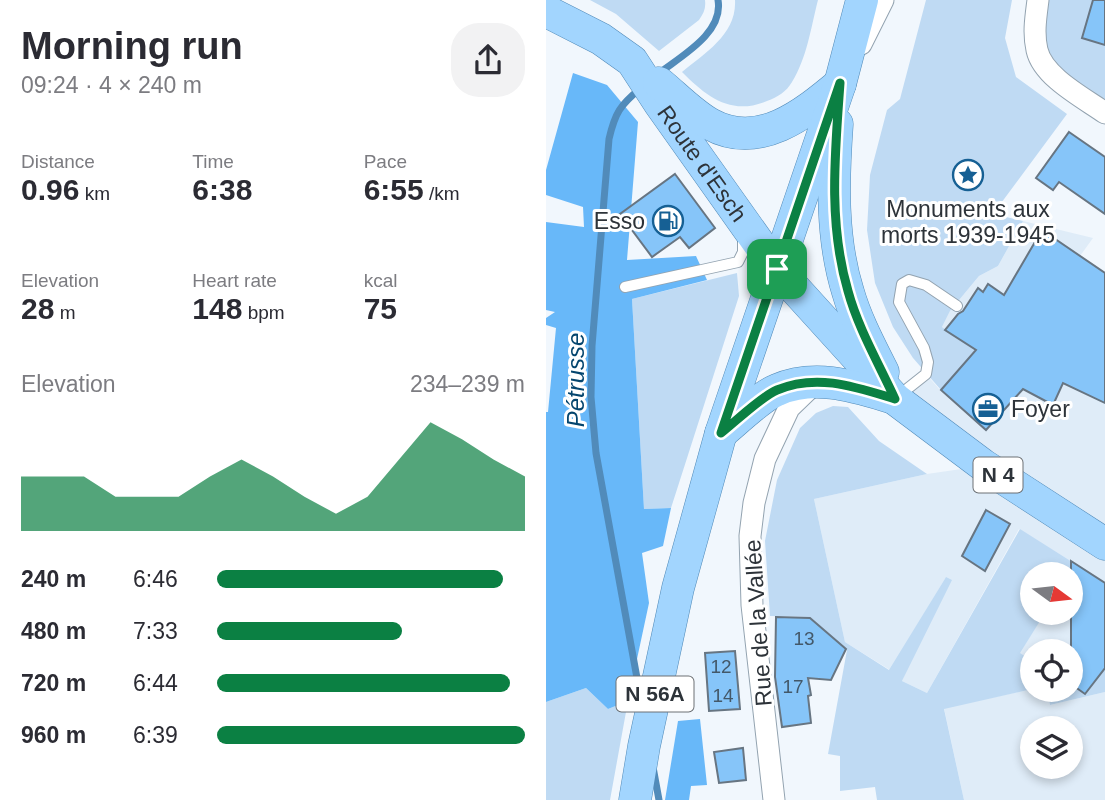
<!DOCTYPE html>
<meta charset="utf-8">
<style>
:root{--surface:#fff;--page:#f2f2f3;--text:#2b2b33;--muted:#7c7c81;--accent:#0b8043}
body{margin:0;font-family:Arial,sans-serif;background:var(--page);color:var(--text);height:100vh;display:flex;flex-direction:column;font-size:26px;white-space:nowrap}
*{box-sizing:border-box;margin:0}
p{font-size:23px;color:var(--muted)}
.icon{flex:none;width:38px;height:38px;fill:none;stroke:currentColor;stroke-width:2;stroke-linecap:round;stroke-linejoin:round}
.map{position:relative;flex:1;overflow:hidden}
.details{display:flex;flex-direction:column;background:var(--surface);width:546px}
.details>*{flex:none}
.needle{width:46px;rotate:105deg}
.controls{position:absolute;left:474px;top:562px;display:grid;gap:14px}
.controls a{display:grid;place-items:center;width:63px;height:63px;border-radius:50%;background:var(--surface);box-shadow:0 4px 10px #0003;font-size:35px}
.pin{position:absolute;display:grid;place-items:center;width:60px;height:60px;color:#fff;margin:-30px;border-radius:14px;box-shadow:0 4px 10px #0006}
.round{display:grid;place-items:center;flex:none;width:74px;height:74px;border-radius:28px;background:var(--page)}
.head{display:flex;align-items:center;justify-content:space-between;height:119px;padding:0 21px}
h1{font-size:38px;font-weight:600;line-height:52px}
.stats{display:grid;grid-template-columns:repeat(3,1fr);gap:10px;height:119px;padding:7px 21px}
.stats div{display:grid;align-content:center}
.stats b{font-size:30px;font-weight:600}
.stats small{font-size:19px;font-weight:400}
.stats p{font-size:19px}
.chart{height:196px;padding:14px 21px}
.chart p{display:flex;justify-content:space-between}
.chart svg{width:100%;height:126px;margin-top:7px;fill:var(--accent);opacity:.7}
ul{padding:0 21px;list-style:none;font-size:23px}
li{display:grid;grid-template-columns:112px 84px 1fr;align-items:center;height:52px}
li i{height:18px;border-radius:9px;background:var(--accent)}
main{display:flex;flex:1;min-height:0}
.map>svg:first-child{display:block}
.built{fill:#dfecf8;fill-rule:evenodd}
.green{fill:#bfdaf3}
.forest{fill:#68b8f9}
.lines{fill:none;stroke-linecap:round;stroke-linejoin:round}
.stream{stroke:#518bba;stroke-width:7}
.building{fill:#86c5f9;stroke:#677582;stroke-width:2}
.service-casing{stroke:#93a3b0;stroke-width:12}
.minor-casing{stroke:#93a3b0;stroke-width:23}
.primary-casing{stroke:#518ab8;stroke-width:33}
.service{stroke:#fff;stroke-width:10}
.minor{stroke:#fff;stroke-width:21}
.primary{stroke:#a2d5fe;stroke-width:32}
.route-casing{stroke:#fff;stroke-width:14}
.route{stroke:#0b8043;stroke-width:9}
.labels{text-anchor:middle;stroke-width:6;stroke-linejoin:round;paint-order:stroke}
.number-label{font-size:19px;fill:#435869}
.shield{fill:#fff;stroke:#6c7074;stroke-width:2}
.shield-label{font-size:21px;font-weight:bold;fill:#2d3339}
.street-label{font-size:23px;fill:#2d3339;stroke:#fff}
.poi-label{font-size:23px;fill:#2d3339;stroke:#fff}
.water-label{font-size:24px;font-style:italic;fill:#04456e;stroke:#fff}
</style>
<main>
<section class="details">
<div class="head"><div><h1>Morning run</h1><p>09:24 · 4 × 240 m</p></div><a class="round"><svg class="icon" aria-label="share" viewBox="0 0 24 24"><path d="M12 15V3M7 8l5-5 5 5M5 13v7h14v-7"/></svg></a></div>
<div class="stats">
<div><p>Distance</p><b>0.96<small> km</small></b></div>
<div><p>Time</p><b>6:38</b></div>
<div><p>Pace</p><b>6:55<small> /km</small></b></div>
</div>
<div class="stats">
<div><p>Elevation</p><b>28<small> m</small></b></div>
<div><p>Heart rate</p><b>148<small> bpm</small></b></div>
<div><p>kcal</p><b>75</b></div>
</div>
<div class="chart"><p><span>Elevation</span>234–239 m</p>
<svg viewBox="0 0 160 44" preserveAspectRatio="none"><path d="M0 44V25L10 25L20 25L30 32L40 32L50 32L60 25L70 19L80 25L90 32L100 38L110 32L120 19L130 6L140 12L150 19L160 25V44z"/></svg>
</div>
<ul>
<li><b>240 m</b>6:46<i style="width:93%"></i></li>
<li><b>480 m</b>7:33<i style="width:60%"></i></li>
<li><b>720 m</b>6:44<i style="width:95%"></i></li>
<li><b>960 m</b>6:39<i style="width:100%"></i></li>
</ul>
</section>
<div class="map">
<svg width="559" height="800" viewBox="0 0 559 800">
<rect width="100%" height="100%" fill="#f1f7fd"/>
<path class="built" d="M477 221 547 238 534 256 559 273V668L539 694 525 685V651H486V661L473 653 499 613 525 612V574L531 565 473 529 381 693 356 681 400 577 344 670 299 642 268 499 381 474 436 466 349 399 380 374 394 390 429 350 396 327 404 311 433 276 452 266Z
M486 689 501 690 504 705 559 692V800H418L398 708ZM486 728H525V766H486Z"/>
<path class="green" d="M44 0H159C160 8 158 13 153 20L113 51 70 14Z
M189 0H272C265 27 261 58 246 82 240 92 232 97 221 101 185 116 161 97 136 72 159 53 191 34 189 0Z
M380 0H466L459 38 470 77 521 114 447 214 477 221 452 266 433 276 404 311 396 327 429 350 395 390 367 358 347 327 329 283 321 230 324 175 341 110 354 99Z
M492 0H559V113L510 79 488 25Z
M191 273 193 296 125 508 98 509 86 299Z
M287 406 302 407 333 441 381 474 268 499 299 642 343 670 400 577 406 580 356 681 381 693 474 529 531 565 525 574H486V612L499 613 474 653 486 661V689L398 709 418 800H331L329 787 294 791V756L282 754 301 650 264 617 224 616 219 541 231 480 254 428 270 413Z
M559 668V692L504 705 501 690H525V685L539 694Z
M40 688 62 709 82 701 64 800H0V702Z"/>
<path class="forest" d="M27 73 61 85 92 122 81 260 150 256 161 280 86 299 98 509 125 508 117 546 96 553 103 603 82 701 62 709 40 688 0 702V412H2L10 328 0 325V318L9 312 0 310V222L38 227 37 207 0 195V170Z
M154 719 161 785 145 786 143 800H119L132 721Z"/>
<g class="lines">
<path class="stream" d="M112 74C135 56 178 33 172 0
M95 88C74 105 69 113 63 139L46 346 45 397 50 453 95 700
M107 767 113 800"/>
</g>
<path class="building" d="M547 0H559V45L536 38Z
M523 132 559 157V214L513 182 507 190 490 178Z
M129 174 169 228 143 248 134 237 106 257 74 214Z
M496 230 559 273V403L517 383 507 405 477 389 440 430 395 390 430 350 399 330 412 314 417 311 432 288 437 292 442 284 458 295Z
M440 510 464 524 439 571 416 556Z
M525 561 559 583V668L539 694 525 684Z
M230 617 264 618 300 649 285 680 262 678 265 695 262 696 265 723 236 727 229 677Z
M189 651 194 709 163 711 159 653Z
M197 748 200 780 173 783 168 752Z"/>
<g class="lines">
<g class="service-casing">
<path id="service" d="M79 287 192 262 197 252V237
M351 397 380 374 382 362 378 348 353 302 356 284 363 280 380 285 411 306"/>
</g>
<g class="minor-casing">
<path id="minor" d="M492 0C490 16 487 33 491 50 497 77 538 98 559 113
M315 44 337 0
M228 800 206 605 204 536 208 503 219 459 243 408 271 381"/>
</g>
<g class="primary-casing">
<g id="primary">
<path id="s1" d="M0 11 55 39 86 61 114 104 231 269 349 399 437 465 559 544"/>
<path d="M113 83C129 96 146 114 164 124 213 151 258 114 294 84"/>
<path d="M291 124C287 180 285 238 302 292 310 320 324 346 337 372"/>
<path d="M175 433C189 422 215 396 231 390 270 373 310 387 348 398"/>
<path d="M89 800 98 746 132 588 175 433 294 84 316 0"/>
</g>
</g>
<use href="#service" class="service"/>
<use href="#minor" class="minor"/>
<use href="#primary" class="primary"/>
</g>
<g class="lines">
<g class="route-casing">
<path id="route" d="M294 83C289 153 282 223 302 291 312 328 333 364 349 399 310 387 271 373 231 390 216 396 189 422 175 433Z"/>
</g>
<use href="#route" class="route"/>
</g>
<defs>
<g id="sight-ring" transform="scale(1.575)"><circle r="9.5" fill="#fff" stroke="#166094" stroke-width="1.5"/><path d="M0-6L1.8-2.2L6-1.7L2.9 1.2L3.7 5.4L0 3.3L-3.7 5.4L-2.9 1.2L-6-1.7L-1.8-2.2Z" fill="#166094"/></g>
<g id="fuel-ring" transform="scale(1.575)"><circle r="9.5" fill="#fff" stroke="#166094" stroke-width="1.5"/><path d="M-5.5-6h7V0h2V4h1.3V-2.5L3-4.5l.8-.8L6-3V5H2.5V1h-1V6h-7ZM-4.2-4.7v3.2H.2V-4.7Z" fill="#166094"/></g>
<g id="office-ring" transform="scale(1.575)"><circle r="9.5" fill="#fff" stroke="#166094" stroke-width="1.5"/><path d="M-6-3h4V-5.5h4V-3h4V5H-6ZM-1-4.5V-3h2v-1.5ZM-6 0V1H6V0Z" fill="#166094"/></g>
</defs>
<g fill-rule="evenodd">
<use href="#sight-ring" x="422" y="175"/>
<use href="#fuel-ring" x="122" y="221"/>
<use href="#office-ring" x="442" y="409"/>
</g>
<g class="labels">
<g class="number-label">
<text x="258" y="645">13</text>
<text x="175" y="673">12</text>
<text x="247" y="693">17</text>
<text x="177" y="702">14</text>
</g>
<g class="shield">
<rect x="427.5" y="457.5" width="49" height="35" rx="5"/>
<rect x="70.5" y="676.5" width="77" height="35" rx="5"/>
</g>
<g class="shield-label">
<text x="452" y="482">N 4</text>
<text x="109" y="701">N 56A</text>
</g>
<g class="street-label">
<text dy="8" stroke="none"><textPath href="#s1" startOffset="224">Route d'Esch</textPath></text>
<text transform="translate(212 623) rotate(-94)" y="8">Rue de la Vallée</text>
</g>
<g class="poi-label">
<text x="422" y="217">Monuments aux<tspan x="422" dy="26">morts 1939-1945</tspan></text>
<text x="99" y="229" text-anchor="end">Esso</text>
<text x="465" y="417" text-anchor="start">Foyer</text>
</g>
<g class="water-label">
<text transform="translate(30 380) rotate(-90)" y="8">Pétrusse</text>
</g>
</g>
</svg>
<div class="controls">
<a><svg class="needle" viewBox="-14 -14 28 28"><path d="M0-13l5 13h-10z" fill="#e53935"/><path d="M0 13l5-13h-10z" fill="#7c7c81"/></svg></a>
<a><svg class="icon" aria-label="locate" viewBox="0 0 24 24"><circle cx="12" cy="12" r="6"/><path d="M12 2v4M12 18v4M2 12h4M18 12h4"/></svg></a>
<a><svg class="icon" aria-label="layers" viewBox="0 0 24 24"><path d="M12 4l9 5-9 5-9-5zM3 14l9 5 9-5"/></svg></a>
</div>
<div class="pin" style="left:231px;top:269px;background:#1e9e55"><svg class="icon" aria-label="arrive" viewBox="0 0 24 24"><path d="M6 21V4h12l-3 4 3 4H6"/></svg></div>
</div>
</main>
